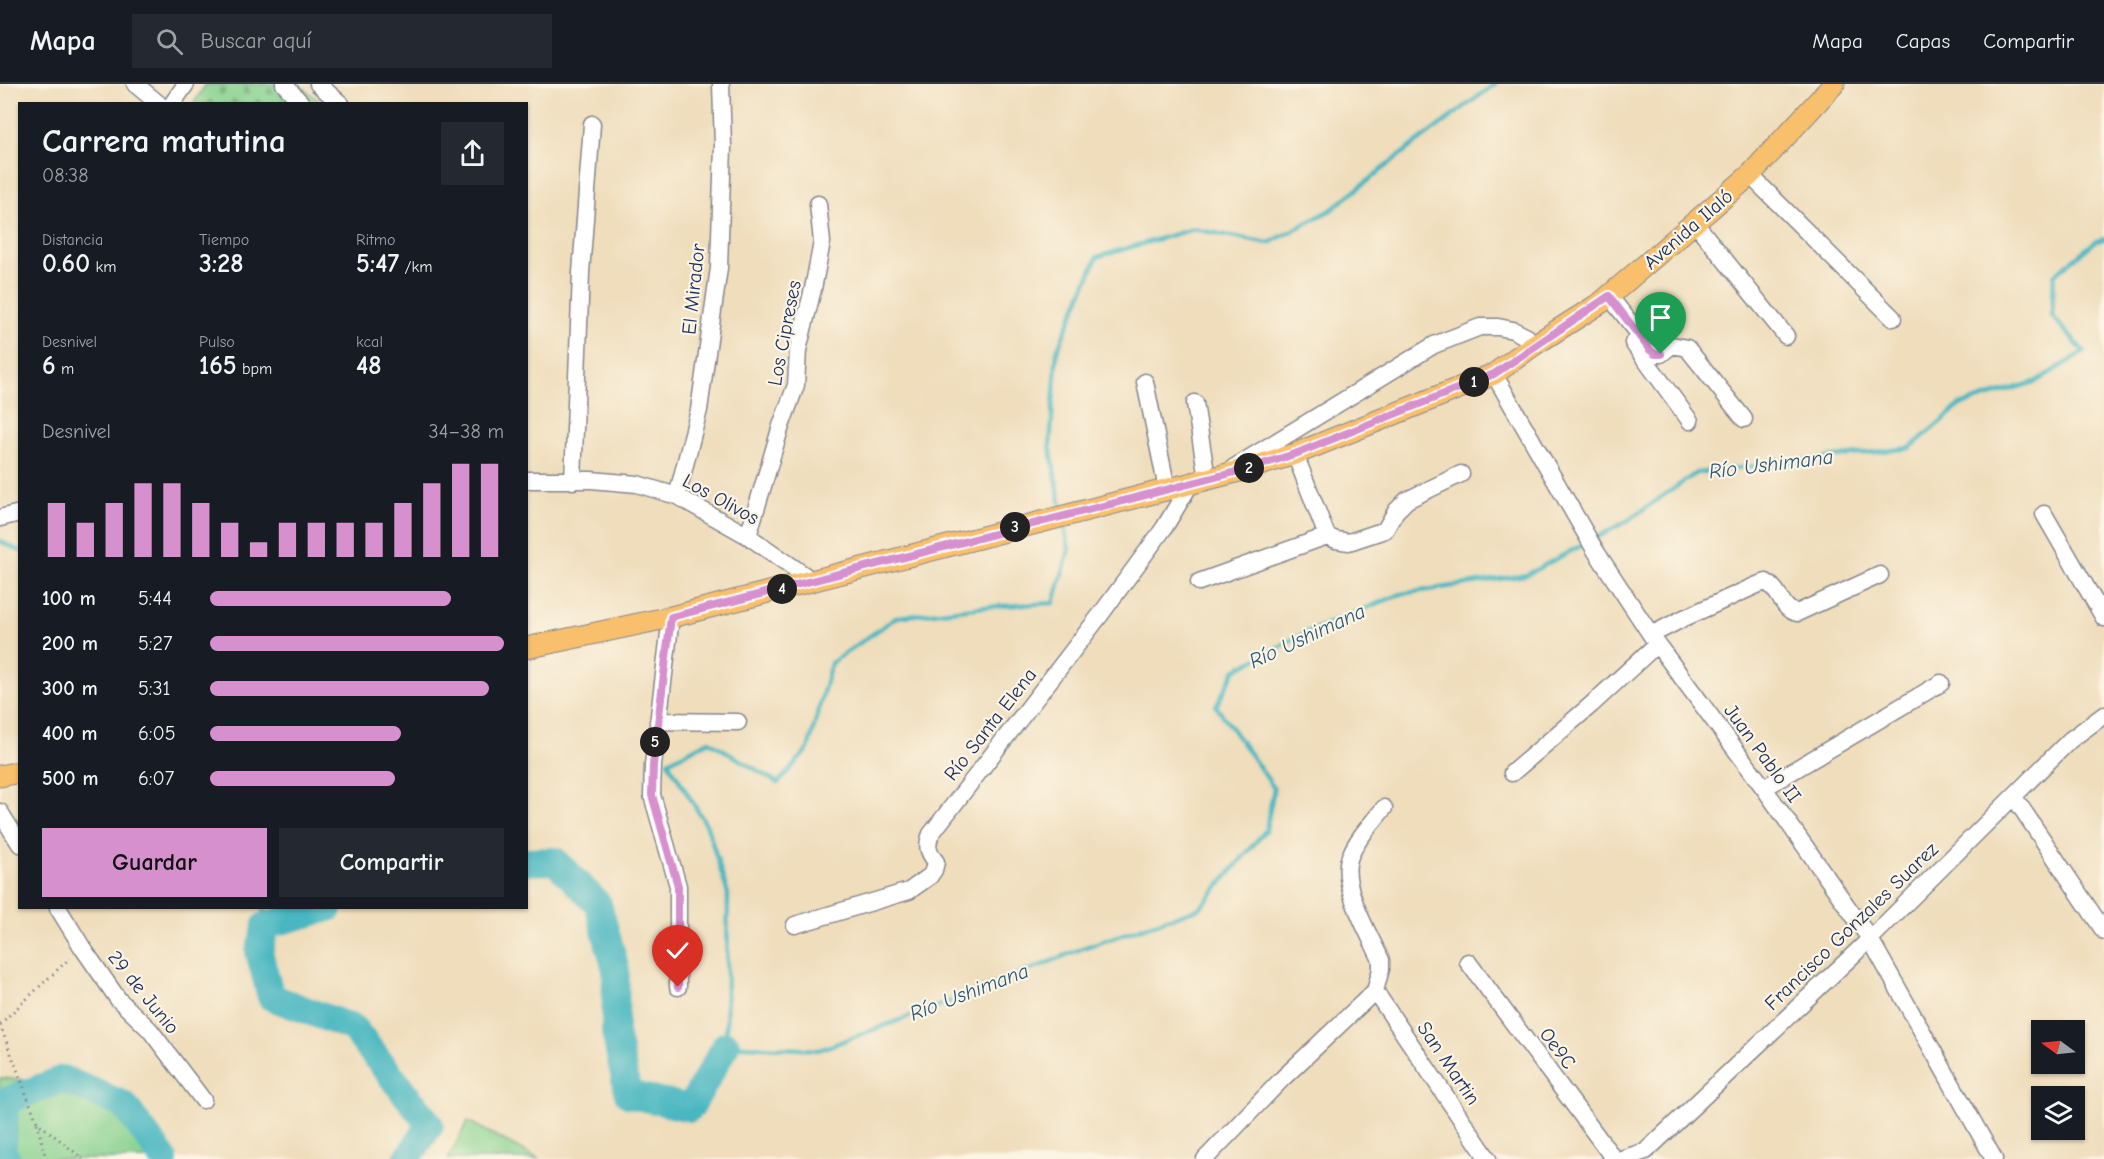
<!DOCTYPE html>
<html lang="es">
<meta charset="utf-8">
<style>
:root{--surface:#171b24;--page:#242831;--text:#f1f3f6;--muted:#9ea1a6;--line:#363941;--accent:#d690ce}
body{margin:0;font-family:"Comic Neue",sans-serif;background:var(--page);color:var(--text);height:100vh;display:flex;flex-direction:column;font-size:22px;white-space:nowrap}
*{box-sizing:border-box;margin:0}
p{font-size:20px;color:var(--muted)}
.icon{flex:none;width:33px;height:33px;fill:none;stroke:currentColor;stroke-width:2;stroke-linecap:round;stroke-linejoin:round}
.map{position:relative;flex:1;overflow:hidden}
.details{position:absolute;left:18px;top:18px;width:510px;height:807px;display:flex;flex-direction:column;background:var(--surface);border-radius:0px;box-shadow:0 2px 4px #0004}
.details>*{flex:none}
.needle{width:39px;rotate:285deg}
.tools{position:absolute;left:2031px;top:936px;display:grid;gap:12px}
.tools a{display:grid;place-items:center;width:54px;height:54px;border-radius:0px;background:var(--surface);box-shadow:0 2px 4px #0004;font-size:30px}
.pin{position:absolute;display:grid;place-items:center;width:51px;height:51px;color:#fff;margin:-62px -26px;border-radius:50% 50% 50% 0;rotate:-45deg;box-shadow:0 0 6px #0007}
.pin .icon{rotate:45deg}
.km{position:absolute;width:30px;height:30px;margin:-15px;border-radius:50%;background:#222;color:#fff;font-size:16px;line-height:30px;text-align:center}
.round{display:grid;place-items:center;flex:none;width:63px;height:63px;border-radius:0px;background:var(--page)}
.head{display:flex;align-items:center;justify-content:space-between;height:102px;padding:0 24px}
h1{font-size:33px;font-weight:700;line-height:45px}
.stats{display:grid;grid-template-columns:repeat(3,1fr);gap:9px;height:102px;padding:6px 24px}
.stats div{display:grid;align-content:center}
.stats b{font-size:26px;font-weight:700}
.stats small{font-size:16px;font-weight:400}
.stats p{font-size:16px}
.chart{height:168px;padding:12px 24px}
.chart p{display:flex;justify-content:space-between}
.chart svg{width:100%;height:108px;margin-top:6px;stroke:var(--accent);stroke-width:6}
.cta{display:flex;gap:12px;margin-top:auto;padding:12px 24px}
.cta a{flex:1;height:69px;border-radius:0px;background:var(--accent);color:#111;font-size:24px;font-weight:700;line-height:69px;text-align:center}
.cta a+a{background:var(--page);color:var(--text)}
ul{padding:0 24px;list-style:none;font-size:20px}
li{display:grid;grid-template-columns:96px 72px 1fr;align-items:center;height:45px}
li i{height:15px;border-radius:8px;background:var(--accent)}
header{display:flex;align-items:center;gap:36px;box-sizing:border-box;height:84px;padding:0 30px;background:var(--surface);border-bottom:2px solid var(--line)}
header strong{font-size:28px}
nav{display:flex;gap:33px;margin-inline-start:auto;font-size:21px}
.search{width:420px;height:54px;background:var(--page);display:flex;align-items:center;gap:15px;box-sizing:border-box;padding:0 21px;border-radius:0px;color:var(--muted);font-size:22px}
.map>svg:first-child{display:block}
.cemetery{fill:url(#cemetery-stones);stroke:#508076;stroke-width:1.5}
.green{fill:#86d18e;stroke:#508076;stroke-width:1.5}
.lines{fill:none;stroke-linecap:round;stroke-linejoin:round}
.stream{stroke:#48b7c1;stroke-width:4.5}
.river{stroke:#48b7c1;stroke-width:28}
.minor-casing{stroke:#85868c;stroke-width:19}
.major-casing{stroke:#85868c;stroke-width:23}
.path{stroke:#85868c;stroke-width:3;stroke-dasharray:1.5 4.5;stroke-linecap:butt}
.minor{stroke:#fff;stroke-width:16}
.major{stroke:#f8bf6c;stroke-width:21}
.route-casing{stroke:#fff;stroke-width:12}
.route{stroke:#d690ce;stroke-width:8}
.labels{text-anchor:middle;stroke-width:4.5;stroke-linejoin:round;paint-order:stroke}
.street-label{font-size:20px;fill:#1b2f5e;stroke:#fcf5e5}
.water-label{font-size:21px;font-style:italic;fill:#28587c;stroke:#fcf5e5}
</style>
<header>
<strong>Mapa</strong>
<div class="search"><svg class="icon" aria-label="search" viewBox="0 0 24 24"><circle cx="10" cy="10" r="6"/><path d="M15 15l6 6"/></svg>Buscar aquí</div>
<nav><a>Mapa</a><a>Capas</a><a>Compartir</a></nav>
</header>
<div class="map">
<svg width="2104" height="1075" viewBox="0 0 2104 1075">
<defs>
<pattern id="cemetery-stones" width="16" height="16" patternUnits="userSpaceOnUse" patternTransform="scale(1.5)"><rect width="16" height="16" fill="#86d18e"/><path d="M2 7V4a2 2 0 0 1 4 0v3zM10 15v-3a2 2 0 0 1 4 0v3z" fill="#6daa77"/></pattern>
</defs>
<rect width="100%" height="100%" fill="#fcf5e5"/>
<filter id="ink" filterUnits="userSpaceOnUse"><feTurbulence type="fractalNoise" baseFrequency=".0167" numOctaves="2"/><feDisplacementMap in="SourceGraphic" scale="12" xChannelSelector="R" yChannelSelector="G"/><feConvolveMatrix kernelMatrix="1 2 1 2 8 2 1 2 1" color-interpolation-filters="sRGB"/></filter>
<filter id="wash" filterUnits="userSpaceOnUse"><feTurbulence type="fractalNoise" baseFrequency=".008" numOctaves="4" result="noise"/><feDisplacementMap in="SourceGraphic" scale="24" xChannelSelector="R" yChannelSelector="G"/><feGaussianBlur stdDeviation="1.35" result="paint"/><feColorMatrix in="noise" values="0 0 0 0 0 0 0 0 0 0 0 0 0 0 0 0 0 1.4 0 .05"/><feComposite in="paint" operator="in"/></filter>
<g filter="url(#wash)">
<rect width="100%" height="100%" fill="#efddbb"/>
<path class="cemetery" d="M206 0H297L323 19 193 20Z"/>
<path class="green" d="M0 994 56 998 117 1031 152 1075H0Z
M468 1037 539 1075H448Z"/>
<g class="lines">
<path class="stream" d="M1062 428 1050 362 1057 267 1097 173 1193 145 1269 159 1331 126 1396 74 1495 0
M1064 439 1069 466 1054 519 983 523 897 533 831 579 808 665 778 699 709 657 668 678 707 742 728 810 726 961 819 966 997 900 1083 864 1200 824 1266 746 1274 704 1216 622 1235 586 1307 548 1401 510 1526 491 1586 459
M1594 455 1627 437 1696 389 1910 364 1960 321 2035 298 2084 268 2052 232 2054 191 2096 157 2104 155
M0 457 20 467
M263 824 266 841"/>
<path class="river" d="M526 778 555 777 598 820 616 886 615 948 628 1010 690 1024 726 961
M329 824 266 841 259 868 271 913 353 944 430 1041 407 1075
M7 1075 2 1071 6 1017 63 995 124 1021 164 1075"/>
</g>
</g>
<g filter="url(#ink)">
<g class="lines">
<g class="minor-casing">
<path id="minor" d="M135 0 159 20
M284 0 302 20
M318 0 341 20
M172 20 186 0
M1750 91 1893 234
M1695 139 1786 252
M1609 212 1655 270H1661L1672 261 1687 264 1744 335
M1633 259 1690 337
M1494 290 1595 466 1657 560 1764 704 1870 855 1994 1075
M1145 298 1167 405
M1195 319 1207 395
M1295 370 1327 452 1336 456 1349 458 1385 446 1396 427 1407 416 1461 390
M1233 384 1434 261 1480 243H1498L1513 246 1527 253 1534 261
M526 396H591L637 400 677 412 748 452 813 497
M573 397 581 189 592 40
M677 412 699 326 719 184 723 62 721 0
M2044 430 2104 534
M0 434 20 429
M748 452 781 342 796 301 798 266 813 205 822 158 818 120
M1199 498 1327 452
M671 533 653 681 652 711 678 802V903
M1651 551 1682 535 1757 501 1766 498C1781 506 1781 526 1797 529L1880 491
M658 637 738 638
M1512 689 1591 621 1657 560
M1764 704 1941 599
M2014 713 2104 847
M0 728 20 760
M58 824 82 863 118 915 150 946 203 1016
M795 841 909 807 930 792 934 786 936 778C928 768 926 762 931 750L1101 530 1164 444 1191 399
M1468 878 1614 1075
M1375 907 1488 1075
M1205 1075 1283 994 1375 907 1381 885V876C1369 849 1337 797 1351 770 1358 753 1373 738 1384 724
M1621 1075 1646 1067 1870 855 2070 656 2104 631"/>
</g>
<g class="major-casing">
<path id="major" d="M526 564 671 533 1247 385 1295 370 1494 290 1534 261 1602 218 1750 91 1834 0
M0 692 20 688"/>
</g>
<path class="path" d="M0 940 70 874
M0 941 37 1038 83 1075
M37 1039 46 1075"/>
<use href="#minor" class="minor"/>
<use href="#major" class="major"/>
</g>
</g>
<g class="lines" filter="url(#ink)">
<g class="route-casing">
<path id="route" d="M678 903V802L652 711 653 681 671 533 1247 385 1295 370 1494 290 1609 212 1650 266 1655 270H1661"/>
</g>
<use href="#route" class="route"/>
</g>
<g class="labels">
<g class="street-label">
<text transform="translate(1688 145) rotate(-41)" y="7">Avenida Ilaló</text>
<text transform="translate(693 205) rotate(-84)" y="7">El Mirador</text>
<text transform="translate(784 249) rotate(-79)" y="7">Los Cipreses</text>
<text transform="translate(721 415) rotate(29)" y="7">Los Olivos</text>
<text transform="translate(990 640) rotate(-52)" y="7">Río Santa Elena</text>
<text transform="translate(1763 669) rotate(54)" y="7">Juan Pablo II</text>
<text transform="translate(1851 842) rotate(-44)" y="7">Francisco Gonzales Suarez</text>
<text transform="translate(144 908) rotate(51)" y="7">29 de Junio</text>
<text transform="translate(1558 964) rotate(53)" y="7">Oe9C</text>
<text transform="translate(1449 979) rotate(56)" y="7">San Martin</text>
</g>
<g class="water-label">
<text transform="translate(1771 380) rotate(-7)" y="7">Río Ushimana</text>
<text transform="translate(1307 552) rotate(-25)" y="7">Río Ushimana</text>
<text transform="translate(969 908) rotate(-21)" y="7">Río Ushimana</text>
</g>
</g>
</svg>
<div class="tools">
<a><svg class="needle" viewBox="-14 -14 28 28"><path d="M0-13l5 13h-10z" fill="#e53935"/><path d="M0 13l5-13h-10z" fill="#9ea1a6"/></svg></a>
<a><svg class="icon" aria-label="layers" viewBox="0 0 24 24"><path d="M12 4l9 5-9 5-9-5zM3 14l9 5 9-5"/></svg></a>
</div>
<div class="pin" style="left:1661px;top:270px;background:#1e9e55"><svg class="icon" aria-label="arrive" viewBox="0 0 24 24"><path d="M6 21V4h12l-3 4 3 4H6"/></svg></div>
<div class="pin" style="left:678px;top:903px;background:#d93025"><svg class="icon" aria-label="check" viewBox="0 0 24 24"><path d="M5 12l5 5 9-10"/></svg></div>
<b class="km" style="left:1474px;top:298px">1</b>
<b class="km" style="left:1249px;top:384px">2</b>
<b class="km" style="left:1015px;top:443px">3</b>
<b class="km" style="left:782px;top:505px">4</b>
<b class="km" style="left:655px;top:658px">5</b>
<section class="details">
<div class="head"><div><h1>Carrera matutina</h1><p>08:38</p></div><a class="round"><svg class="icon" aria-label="share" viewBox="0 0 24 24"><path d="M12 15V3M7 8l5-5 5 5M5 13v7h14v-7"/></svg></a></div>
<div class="stats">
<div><p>Distancia</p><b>0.60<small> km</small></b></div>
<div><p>Tiempo</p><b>3:28</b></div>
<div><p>Ritmo</p><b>5:47<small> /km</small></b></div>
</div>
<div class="stats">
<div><p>Desnivel</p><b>6<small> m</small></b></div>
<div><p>Pulso</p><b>165<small> bpm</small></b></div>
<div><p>kcal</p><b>48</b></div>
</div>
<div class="chart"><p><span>Desnivel</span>34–38 m</p>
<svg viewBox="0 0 160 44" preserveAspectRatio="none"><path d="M5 44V22M15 44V30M25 44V22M35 44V14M45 44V14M55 44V22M65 44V30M75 44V38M85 44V30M95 44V30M105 44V30M115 44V30M125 44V22M135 44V14M145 44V6M155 44V6"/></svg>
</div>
<ul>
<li><b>100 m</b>5:44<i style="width:82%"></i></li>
<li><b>200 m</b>5:27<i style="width:100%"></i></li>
<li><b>300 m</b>5:31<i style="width:95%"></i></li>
<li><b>400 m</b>6:05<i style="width:65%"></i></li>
<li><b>500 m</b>6:07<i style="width:63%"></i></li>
</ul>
<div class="cta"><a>Guardar</a><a>Compartir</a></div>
</section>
</div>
